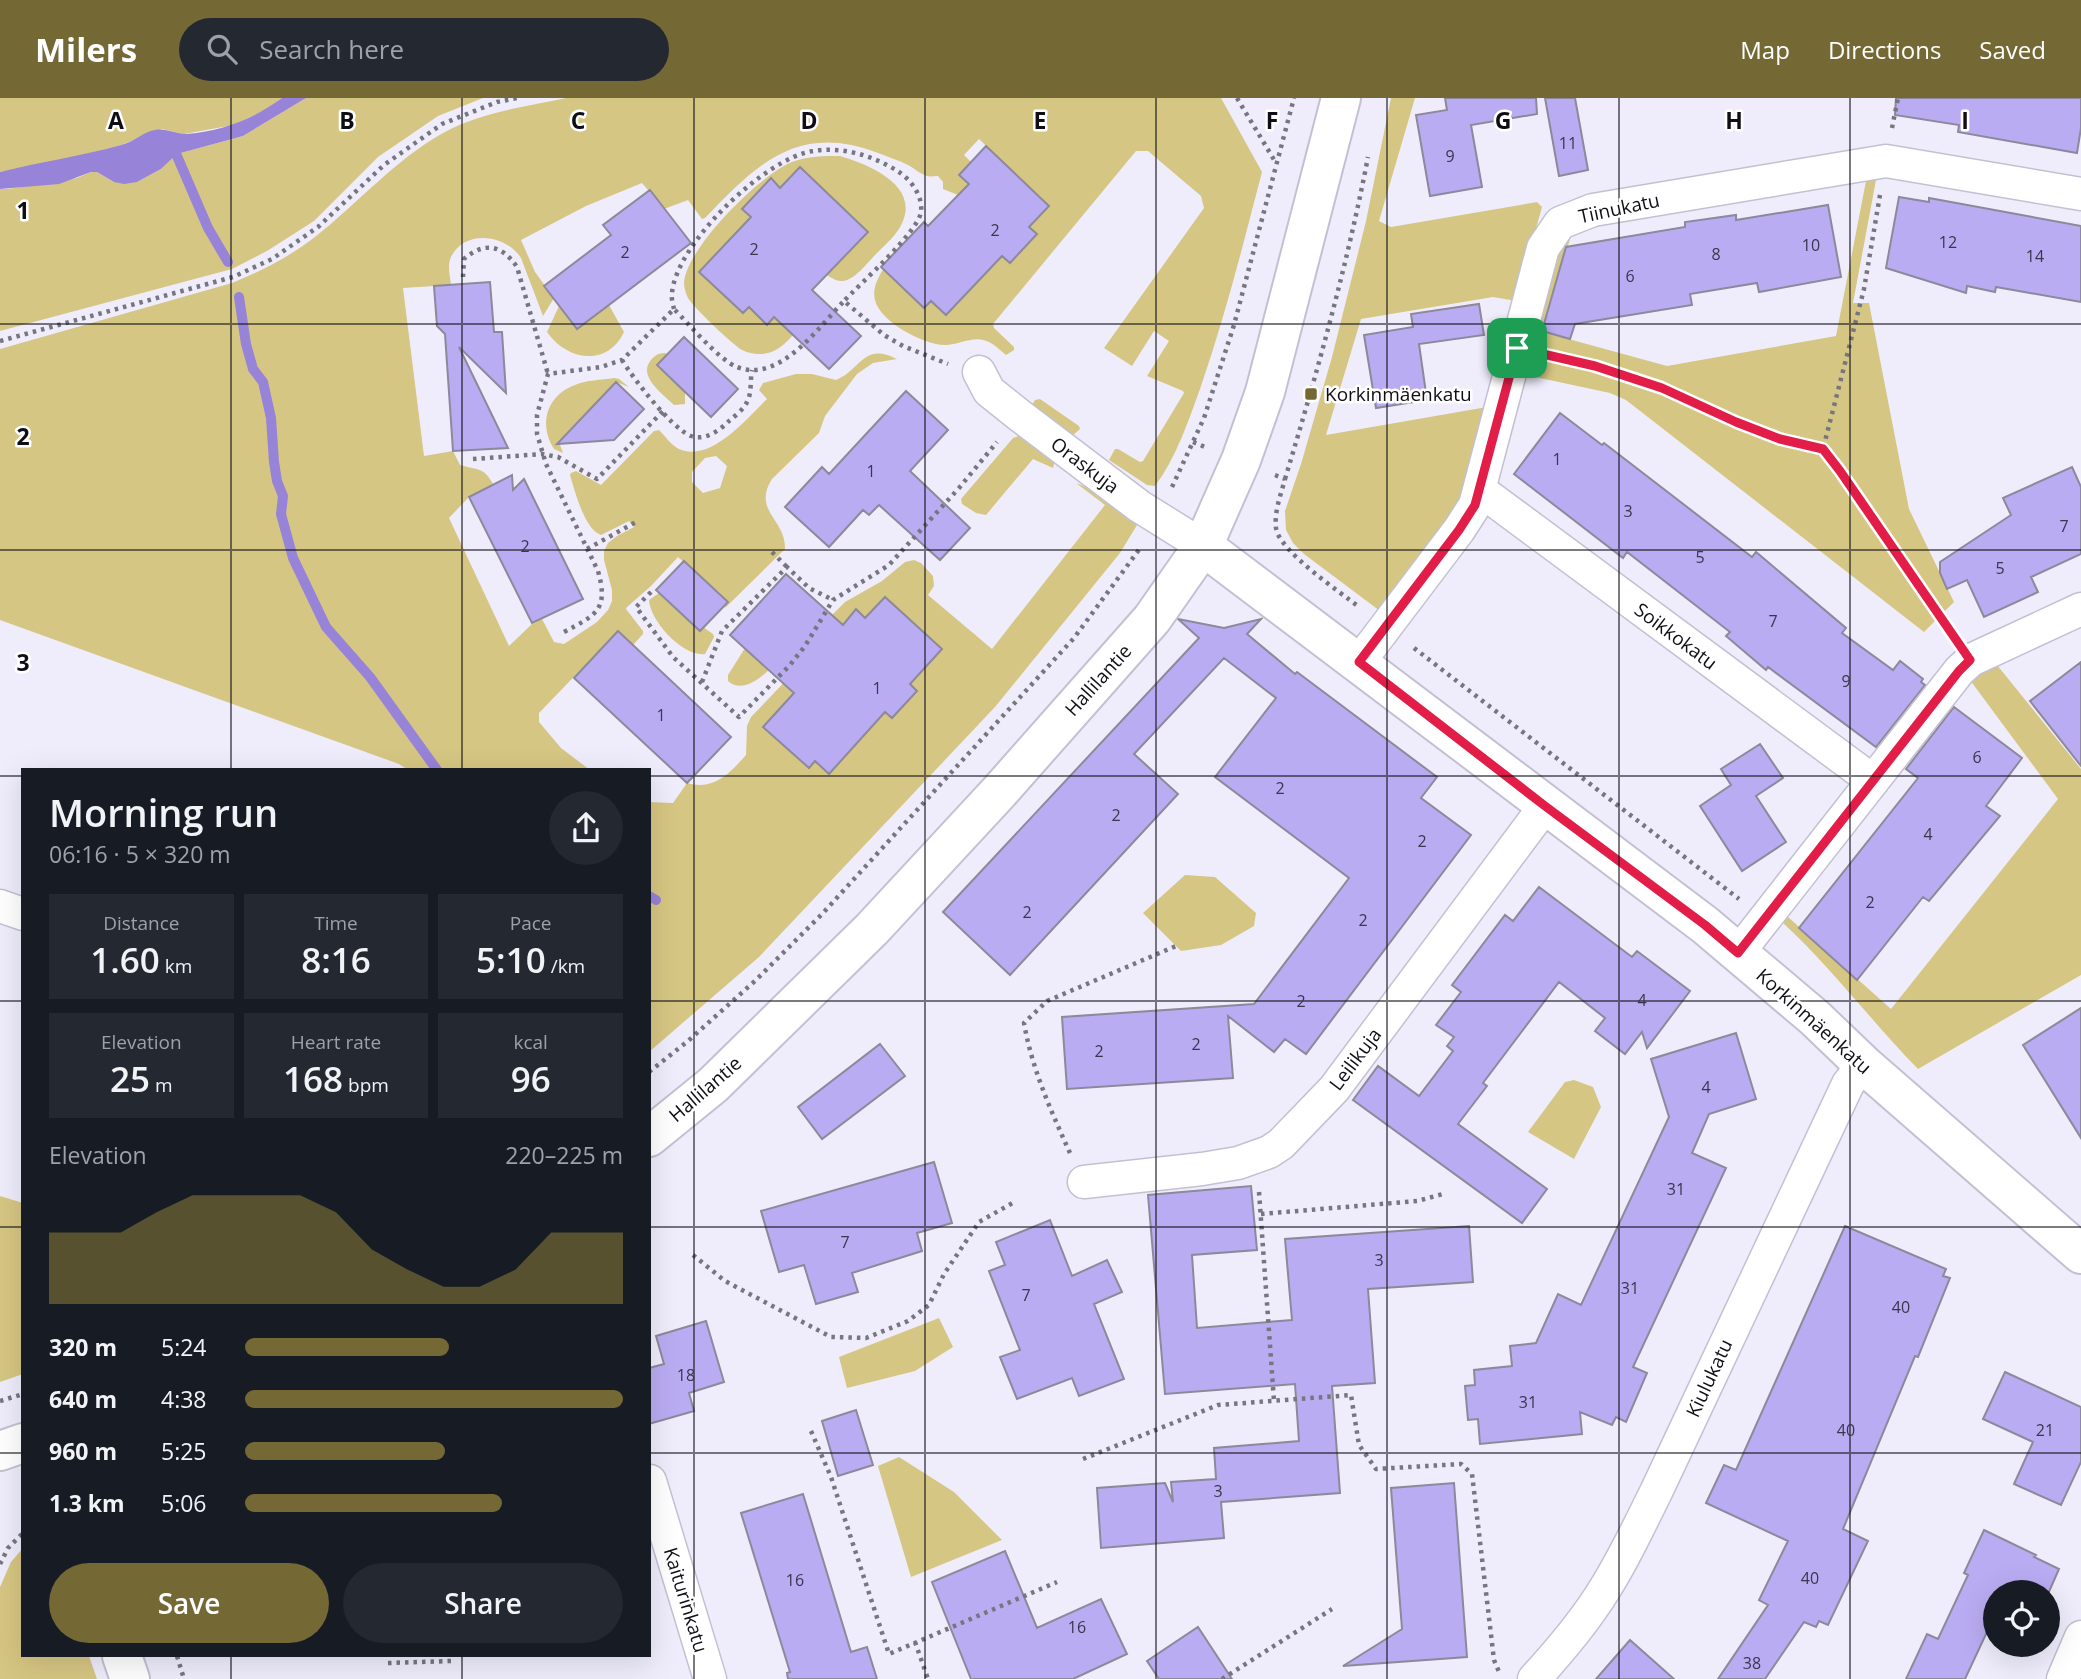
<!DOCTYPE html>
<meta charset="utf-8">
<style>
:root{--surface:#171b24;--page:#242831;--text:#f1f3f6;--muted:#9ea1a6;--accent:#746835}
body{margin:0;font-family:"Open Sans",sans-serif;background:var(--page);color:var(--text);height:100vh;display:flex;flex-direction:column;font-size:26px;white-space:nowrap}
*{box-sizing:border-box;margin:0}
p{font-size:23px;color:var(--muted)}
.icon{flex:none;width:38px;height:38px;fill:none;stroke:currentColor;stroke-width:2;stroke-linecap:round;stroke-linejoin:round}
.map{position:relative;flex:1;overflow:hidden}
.panel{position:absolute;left:21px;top:670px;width:630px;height:889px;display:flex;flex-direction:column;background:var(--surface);border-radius:0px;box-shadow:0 7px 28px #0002}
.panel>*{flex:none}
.tools{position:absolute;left:1983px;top:1482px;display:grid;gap:14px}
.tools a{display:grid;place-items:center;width:77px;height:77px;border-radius:50%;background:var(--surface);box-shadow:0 7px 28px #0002;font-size:35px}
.pin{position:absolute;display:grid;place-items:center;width:60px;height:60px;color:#fff;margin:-30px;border-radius:14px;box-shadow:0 4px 10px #0006}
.round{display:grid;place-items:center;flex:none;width:74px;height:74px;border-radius:37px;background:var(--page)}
.headline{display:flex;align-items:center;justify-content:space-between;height:119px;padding:0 28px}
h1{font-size:38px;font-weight:600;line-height:52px}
.figures{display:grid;grid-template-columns:repeat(3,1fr);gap:10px;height:119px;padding:7px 28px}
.figures div{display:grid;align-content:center;border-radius:0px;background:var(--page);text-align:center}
.figures b{font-size:35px;font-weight:600}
.figures small{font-size:19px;font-weight:400}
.figures p{font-size:19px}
.chart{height:196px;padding:14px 28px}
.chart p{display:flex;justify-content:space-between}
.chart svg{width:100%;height:126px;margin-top:7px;fill:var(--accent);opacity:.7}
.action{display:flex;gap:14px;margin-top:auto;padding:14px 28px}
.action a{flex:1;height:80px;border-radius:42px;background:var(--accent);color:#fff;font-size:28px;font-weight:600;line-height:80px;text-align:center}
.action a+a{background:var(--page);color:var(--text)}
ul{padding:0 28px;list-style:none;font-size:23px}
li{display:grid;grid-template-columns:112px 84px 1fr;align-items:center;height:52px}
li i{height:18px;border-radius:9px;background:var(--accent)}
header{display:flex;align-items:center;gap:42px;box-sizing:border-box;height:98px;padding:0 35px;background:var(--accent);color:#fff}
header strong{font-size:33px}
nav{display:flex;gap:38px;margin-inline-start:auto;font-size:24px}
.search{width:490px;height:63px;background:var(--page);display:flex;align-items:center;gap:18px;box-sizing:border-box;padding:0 24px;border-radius:38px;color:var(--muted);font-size:26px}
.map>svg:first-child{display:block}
.green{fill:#d6c683;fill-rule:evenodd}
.water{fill:#9783d8}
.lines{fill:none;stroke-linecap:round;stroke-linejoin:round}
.stream{stroke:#9783d8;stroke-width:10}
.building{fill:#baacf2;stroke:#8c899a;stroke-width:2}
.minor-casing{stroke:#c3c0d3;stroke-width:35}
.tertiary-casing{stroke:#c3c0d3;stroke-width:42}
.secondary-casing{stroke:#c3c0d3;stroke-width:42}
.path{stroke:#77757f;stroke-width:4.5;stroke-dasharray:3.5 5;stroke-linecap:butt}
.minor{stroke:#fff;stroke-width:32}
.tertiary{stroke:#fff;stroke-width:38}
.secondary{stroke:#fff;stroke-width:38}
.route-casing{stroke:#fff;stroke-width:14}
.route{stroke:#e11d48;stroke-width:9}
.grid{fill:none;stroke:#0f0e14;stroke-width:2;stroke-opacity:0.55}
.poi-dot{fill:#746835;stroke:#fff;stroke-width:2.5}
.labels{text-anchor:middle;stroke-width:5;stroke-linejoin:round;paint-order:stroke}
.number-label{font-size:16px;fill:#3a364c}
.street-label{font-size:19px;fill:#0f0e14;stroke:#fff}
.poi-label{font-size:19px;fill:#0f0e14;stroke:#fff;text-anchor:start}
.grid-label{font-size:23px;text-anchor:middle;font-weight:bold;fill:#0f0e14;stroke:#fff;stroke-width:5;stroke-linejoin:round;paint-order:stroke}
</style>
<header>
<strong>Milers</strong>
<div class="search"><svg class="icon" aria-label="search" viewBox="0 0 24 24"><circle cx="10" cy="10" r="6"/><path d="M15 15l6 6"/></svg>Search here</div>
<nav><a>Map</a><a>Directions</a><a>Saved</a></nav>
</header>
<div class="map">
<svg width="2081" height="1581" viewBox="0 0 2081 1581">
<rect width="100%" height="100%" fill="#efedfc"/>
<path class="green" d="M0 0H282L265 12 234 27 184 36 162 31 121 47 62 63 0 74Z
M306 0H483L438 18 378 59 314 123 267 153 232 171 0 233V91H8L77 80 91 74H97L114 84H137L161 71 177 56 243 38Z
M566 0H1221L1262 74C1243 147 1225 219 1200 291 1188 324 1176 360 1155 388L1147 387 1109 362 1115 351H1118L1140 364 1143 363 1184 295 1183 293 1147 278 1169 243 1154 233 1132 268 1104 250 1204 110 1201 98 1148 53H1136L993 226 994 230 1014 249V252L1006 257C999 251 992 244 983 242 971 239 958 247 945 247 924 247 880 224 875 202 871 187 882 174 889 162L895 182 925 210 931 203 1002 158 1010 165 1037 136 1029 129 1049 108 979 41 964 57 971 64 959 77 969 86 958 97 943 91V84L938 78C934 78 930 79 927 78 920 76 914 70 908 67 898 62 888 59 878 55 798 24 757 66 705 120L702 121 688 102 664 111 642 85 586 108 521 142 535 174 554 200 543 218 521 160C507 137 465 130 451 159 447 167 450 178 451 187L403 190 424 358 453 353 460 367C477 372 484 369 493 386L469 399 449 420 509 548 532 526 542 521 554 544 564 546 597 524 608 512 612 503V492L604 462V453L608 445 617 438 634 429 629 423 601 437C585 432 575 394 570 377L571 375 576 373 601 387 654 333 659 332C665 338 672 348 679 351 711 365 747 320 767 301L759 292 763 285 796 276H812L836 282C862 271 863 244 897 261L873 265 857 276 825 318 819 335 772 381C752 413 786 421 785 451L725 510 727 503 678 459 651 488 627 509 626 511 643 533V536L633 547 618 533 539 615V624L561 650 590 672H408L399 666 0 522V251L232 185C262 173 289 159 315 139 358 105 395 62 443 35 480 14 525 9 566 0ZM716 358 727 368 720 390 703 395 692 384V374L705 360Z
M1391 0H1415L1379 123 1391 129 1537 104 1542 109 1516 203 1493 199 1361 221 1326 337 1487 309C1480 335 1475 363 1465 388 1447 435 1410 474 1380 513L1304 456 1293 445 1286 432 1285 413 1301 366 1332 259 1366 123Z
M840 58C867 66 918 86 903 123 898 136 886 146 876 156 867 165 856 181 843 183 836 184 829 178 823 175L842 162 857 146 800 70 780 90 771 81 742 111 751 119 706 166 719 179 713 187 743 215 749 209 767 226 798 195 809 215C798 230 787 250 768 255 759 257 750 256 742 252 733 247 693 209 688 200 686 196 684 189 684 185 686 150 761 76 792 64 808 58 824 58 840 58Z
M1876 82 1853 205H1869L1909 411 1954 504 1924 534 1626 302 1610 295 1526 277 1539 241 1538 236 1558 152 1572 134 1543 234 1667 268 1836 238 1866 83Z
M609 207 624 234C607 270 566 262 547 234L559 208 577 231Z
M666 255 667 257 657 268 685 294V306L674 307C663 296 637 278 651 262 656 256 659 255 666 255Z
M614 280 619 281 629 289 616 284 559 344 563 355 554 351C538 326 547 297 575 287 587 282 601 282 614 280Z
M1040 301 1079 328 1080 331 1072 338 1032 307 1035 302Z
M1019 338 1055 362 1053 370 1033 361 986 417 976 415 962 406 961 401 1013 340Z
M1076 385 1089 390 1137 427 1120 455 995 609 759 859 649 954V704L673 705 687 685C714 693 730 675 746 657L747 628 751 619 795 573 807 569 778 642 808 670 815 663 828 675 885 614 892 620 917 593 910 586 942 551 885 499 865 520 856 512 840 529 825 531 832 517 845 504 882 483 905 464 914 462 921 465 933 478 934 488 928 497 992 551 1105 407Z
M659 495 699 532 703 529 713 536 714 539 705 556C683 559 650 523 649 502Z
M816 502 817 510C802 529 756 608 728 583V577L745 550 760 563Z
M1997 567 2081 671V877L1918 971C1871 923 1832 870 1782 824L1788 819 1891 911 2058 701 1970 582 1973 578Z
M1185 777 1215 779 1256 815 1254 828 1221 847 1181 853 1143 815Z
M1574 982 1593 989 1601 1009 1574 1061 1528 1034 1565 984Z
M0 1098 23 1105V1276L0 1284Z
M939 1220 953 1249 915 1273 847 1290 839 1259Z
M899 1359 954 1394 1002 1442 911 1479 878 1368Z
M23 1450V1558H89L97 1581H0V1489L11 1464Z"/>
<path class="water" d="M282 0H306L243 38 177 56 161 71 137 84 124 86 114 84 97 74H91L59 86 0 91V74C40 64 81 58 121 47 134 44 143 34 155 32 166 30 176 36 187 36 223 33 253 21 282 0Z"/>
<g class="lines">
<path class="stream" d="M174 51 208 130 228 164
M239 199 246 246 253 271 263 284 271 320 274 364 277 383 283 398 281 416 293 460 326 529 370 579 437 672
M649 798 656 802"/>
</g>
<path class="building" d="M1445 0H1536L1537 16 1471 27 1482 89 1430 98 1416 17 1447 12Z
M1545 0H1575L1588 72 1559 78Z
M1896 0H2081V30L2077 55 1958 34 1959 27 1895 17Z
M986 48 1049 108 1029 129 1037 136 1010 165 1002 158 946 217 931 203 924 210 881 169 924 124 928 128 969 86 959 77Z
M800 69 868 134 812 192 861 238 829 271 774 219 767 227 749 209 743 215 699 174 751 119 742 111 771 80 780 90Z
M650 92 691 145 577 231 544 188 611 137 603 127Z
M1899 99 1929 104V100L2081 128V204L1996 189 1995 194 1967 188 1966 195 1886 170Z
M1828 107 1841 179 1759 194 1757 185 1690 196 1692 207 1575 226 1570 241 1542 233 1566 149 1685 129V124L1736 117V122Z
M490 184 494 234H502L506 295 459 249 508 350 453 353 445 236 437 228 434 188Z
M1479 206 1484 237 1419 246 1427 302 1376 310 1364 237 1413 229 1411 216Z
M684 239 738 291 711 319 657 267Z
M616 284 644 311 614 342 557 346Z
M906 293 948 332 910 373 970 430 940 462 879 407 869 417 863 412 829 449 785 409 822 369 829 376Z
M1560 315 1602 347 1604 345 1752 459 1756 454 1846 530 1842 535 1893 572 1900 563 1923 581 1921 584 1925 587 1876 649 1768 569 1766 572 1726 538 1730 534 1627 454 1623 460 1514 376Z
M2072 369 2081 389V456L2031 479 2038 494 1984 519 1967 482 1947 491 1940 475V464L2011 417 2003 400Z
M512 377 513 392 524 381 583 501 532 525 469 399Z
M684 463 728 504 700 533 656 492Z
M786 476 843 527 856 511 865 520 885 499 942 551 910 586 917 593 892 620 885 614 829 676 815 663 809 670 763 629 794 595 730 537Z
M1178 521 1224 530 1261 521 1247 536 1295 576 1297 574 1437 679 1421 700 1471 737 1306 956 1285 941 1274 954 1228 918 1233 980 1067 991 1062 919 1254 906 1349 780 1215 679 1276 600 1224 560 1134 656 1178 696 1010 877 943 814 1199 540Z
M618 533 731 639 687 685 574 580Z
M2081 564V668L2030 603Z
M1954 609 2022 660 1986 708 2000 718 1929 803 1923 799 1857 882 1799 830 1918 680 1906 671Z
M1760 646 1783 680 1756 698 1786 744 1742 773 1700 708 1731 687 1721 671Z
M1539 789 1632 859 1637 853 1690 893 1647 950 1642 934 1625 956 1595 933 1605 920 1559 884 1483 985 1487 988 1458 1026 1547 1091 1522 1125 1353 1002 1378 968 1419 998 1453 953 1447 948 1454 939 1436 927 1461 894 1452 887 1505 817 1513 823Z
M2081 910V1040L2023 947Z
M1736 935 1756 1001 1709 1016 1692 1055 1726 1070 1633 1269 1647 1275 1626 1324 1616 1319 1612 1327 1580 1314 1582 1336 1480 1346 1478 1321 1468 1322 1465 1288 1475 1287 1474 1272 1512 1268 1510 1248 1536 1245 1558 1196 1581 1207 1669 1019 1651 961Z
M880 946 905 978 822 1041 798 1009Z
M934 1064 952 1125 917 1135 922 1153 852 1175 858 1194 816 1206 804 1167 779 1174 761 1113Z
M1251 1088 1257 1152 1192 1157 1197 1230 1292 1222 1285 1141 1469 1128 1473 1184 1368 1191 1375 1285 1332 1288 1340 1395 1221 1404 1224 1440 1101 1450 1097 1390 1165 1385 1173 1404 1171 1384 1216 1381 1214 1350 1299 1343 1295 1286 1165 1296 1148 1097Z
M1050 1122 1072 1178 1107 1162 1122 1194 1094 1206 1124 1281 1079 1298 1072 1280 1017 1301 1000 1259 1020 1252 989 1173 1005 1167 996 1144Z
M1845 1128 1946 1171 1943 1178 1950 1180 1918 1259 1915 1258 1843 1431 1868 1443 1828 1527 1819 1523 1816 1529 1804 1524 1765 1581H1718L1768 1507 1759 1502 1788 1443 1706 1405 1724 1367 1736 1372Z
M706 1223 724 1284 689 1295 694 1313 649 1326V1270L664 1266 656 1238Z
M2005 1274 2081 1309V1364L2061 1407 2014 1386 2033 1344 1983 1321Z
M856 1312 873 1367 838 1378 822 1323Z
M1454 1385 1467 1559 1343 1568 1402 1531 1391 1390Z
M803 1396 851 1554 867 1549 877 1581H788L787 1575 790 1574 741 1415Z
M1984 1432 2036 1457 2034 1459 2059 1471 2048 1496 1995 1494V1522L1993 1521 1965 1581H1906L1927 1536 1938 1541 1968 1477 1964 1475Z
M1005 1453 1037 1530 1101 1501 1127 1556 1073 1581H971L932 1484Z
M1198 1529 1232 1581H1159L1147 1563Z
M1630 1542 1674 1581H1596Z"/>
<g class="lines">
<g class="minor-casing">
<path id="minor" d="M979 274 989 293 1019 317 1139 408 1203 448
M1480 392 1873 683
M1359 564 1459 432 1475 407 1543 150 1560 125 1593 112 1886 63 2081 96
M0 808 23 816
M1738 855 1959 573 1971 562 2081 511
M1084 1084 1202 1071 1238 1065 1269 1054 1281 1046 1334 991 1545 708
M650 1383 710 1581
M1534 1581C1557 1556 1580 1529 1599 1500 1621 1467 1638 1430 1656 1394L1848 986 1863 966
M2063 1581 2081 1539"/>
</g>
<g class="tertiary-casing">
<path id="tertiary" d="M1203 448 1705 827 1815 920 1863 966 2081 1156"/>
</g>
<g class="secondary-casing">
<path id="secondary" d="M649 1039 713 987 872 831 999 694 1152 521 1203 448 1241 362 1265 294 1341 0
M0 1353 23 1345
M122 1558 130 1581"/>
</g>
<path class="path" d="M1237 0 1276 65
M1892 30 1898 0
M1880 97 1864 191 1823 351 1840 373 1951 535
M463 179 464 161C485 143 502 147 517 169L548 276
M674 211C673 206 671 200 672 195 676 146 765 60 813 53 843 48 874 58 899 74 911 82 923 98 921 114 918 134 860 186 844 203
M0 243 233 179 272 161 318 129 384 67 442 26 497 4 517 0
M1549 258 1595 268 1662 290 1736 324 1780 341 1823 351
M622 262C633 280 671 330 691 338 705 343 719 333 729 323 735 318 744 311 747 304 752 295 750 282 752 272
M1193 344 1205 349
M473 361 542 356 558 359 597 381 663 313
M1275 377 1285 381C1281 396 1274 414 1276 430 1279 453 1340 494 1359 509
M1285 381C1317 275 1347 168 1368 59
M1172 389 1204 320 1234 227 1294 0
M587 451 636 424
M772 454 787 469
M651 494 636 509 673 559 739 619 790 567 805 548 833 502 889 467 959 390 997 344
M564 534C596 517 609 512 598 473L546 366 537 336V317L548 276 601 269 622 262 674 211C688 225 719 262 737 269 779 286 819 229 844 203L884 237 903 248 948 266
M1414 550 1739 801
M702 584 722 533 787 469 809 490 833 502
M649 974 688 943 756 882 823 815 1074 540 1141 449
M1070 1055C1051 1013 1032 971 1024 925L1047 903 1176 848
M1259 1094 1274 1303
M1261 1116 1417 1103 1443 1096
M693 1157 725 1183 831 1239 866 1240 908 1223 929 1207 944 1176 979 1124 1016 1103
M0 1303 23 1296
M811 1333 831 1379 889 1556 1057 1484
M1083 1361 1218 1307 1351 1297 1359 1347 1376 1371 1461 1366 1472 1376 1494 1562 1499 1574
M0 1466 8 1450 23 1435
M915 1544 928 1581
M177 1558 184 1581
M388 1565 451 1563
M1222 1581 1332 1511"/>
<use href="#minor" class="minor"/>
<use href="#tertiary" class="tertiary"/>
<use href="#secondary" class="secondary"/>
</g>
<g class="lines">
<g class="route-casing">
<path id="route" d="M1517 250 1595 268 1662 290 1736 324 1780 341 1823 351 1840 373 1970 562 1959 573 1738 855 1705 827 1545 708 1359 564 1459 432 1475 407Z"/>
</g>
<use href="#route" class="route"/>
</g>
<path class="grid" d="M231 0V672M462 0V672M694 0V1581M925 0V1581M1156 0V1581M1387 0V1581M1619 0V1581M1850 0V1581M0 226H2081M0 452H2081M0 678H23M649 678H2081M0 903H23M649 903H2081M0 1129H23M649 1129H2081M0 1355H23M649 1355H2081M231 1558V1581M462 1558V1581"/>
<rect class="poi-dot" x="1304" y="289" width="14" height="14" rx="3.5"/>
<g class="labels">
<g class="number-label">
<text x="1568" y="51">11</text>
<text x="1450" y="64">9</text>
<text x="995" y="138">2</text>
<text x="1948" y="150">12</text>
<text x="1811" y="153">10</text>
<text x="754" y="157">2</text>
<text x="625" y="160">2</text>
<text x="1716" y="162">8</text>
<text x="2035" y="164">14</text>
<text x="1630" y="184">6</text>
<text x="1557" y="367">1</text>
<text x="871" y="379">1</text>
<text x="1628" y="419">3</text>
<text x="2064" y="434">7</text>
<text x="525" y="454">2</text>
<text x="1700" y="465">5</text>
<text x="2000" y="476">5</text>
<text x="1773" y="529">7</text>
<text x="1846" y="589">9</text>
<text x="877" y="596">1</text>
<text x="661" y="623">1</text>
<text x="1977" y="665">6</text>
<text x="1280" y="696">2</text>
<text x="1116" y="723">2</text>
<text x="1928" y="742">4</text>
<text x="1422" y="749">2</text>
<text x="1870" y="810">2</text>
<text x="1027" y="820">2</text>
<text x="1363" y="828">2</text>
<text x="1642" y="908">4</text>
<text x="1301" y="909">2</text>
<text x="1196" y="952">2</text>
<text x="1099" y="959">2</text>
<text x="1706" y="995">4</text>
<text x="1676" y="1097">31</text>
<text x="845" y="1150">7</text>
<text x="1379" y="1168">3</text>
<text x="1630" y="1196">31</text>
<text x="1026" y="1203">7</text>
<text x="1901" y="1215">40</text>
<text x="686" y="1283">18</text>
<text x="1528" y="1310">31</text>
<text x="1846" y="1338">40</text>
<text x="2045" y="1338">21</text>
<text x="1218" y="1399">3</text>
<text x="1810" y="1486">40</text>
<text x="795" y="1488">16</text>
<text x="1077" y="1535">16</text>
<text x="1752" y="1571">38</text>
</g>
<g class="street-label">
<text transform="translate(1619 110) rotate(-12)" y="7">Tiinukatu</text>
<text transform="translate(1085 367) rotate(37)" y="7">Oraskuja</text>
<text transform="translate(1676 538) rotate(37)" y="7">Soikkokatu</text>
<text transform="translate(1098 582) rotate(-48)" y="7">Hallilantie</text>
<text transform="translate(1814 923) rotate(42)" y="7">Korkinmäenkatu</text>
<text transform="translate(1355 961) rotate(-53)" y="7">Leilikuja</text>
<text transform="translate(705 991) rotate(-41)" y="7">Hallilantie</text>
<text transform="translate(1709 1280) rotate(-65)" y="7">Kiulukatu</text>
<text transform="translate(686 1502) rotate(73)" y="7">Kaiturinkatu</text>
</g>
<g class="poi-label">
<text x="1325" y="303">Korkinmäenkatu</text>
</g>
</g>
<g class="grid-label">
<text x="116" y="31">A</text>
<text x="347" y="31">B</text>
<text x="578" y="31">C</text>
<text x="809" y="31">D</text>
<text x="1040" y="31">E</text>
<text x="1272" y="31">F</text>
<text x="1503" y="31">G</text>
<text x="1734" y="31">H</text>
<text x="1965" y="31">I</text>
<text x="23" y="121">1</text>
<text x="23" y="347">2</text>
<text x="23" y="573">3</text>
</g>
</svg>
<div class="tools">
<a><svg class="icon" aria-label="locate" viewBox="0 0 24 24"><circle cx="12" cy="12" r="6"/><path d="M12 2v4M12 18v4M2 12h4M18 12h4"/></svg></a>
</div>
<div class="pin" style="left:1517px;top:250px;background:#1e9e55"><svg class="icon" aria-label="arrive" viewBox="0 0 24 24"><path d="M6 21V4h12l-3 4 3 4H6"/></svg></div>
<section class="panel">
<div class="headline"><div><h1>Morning run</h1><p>06:16 · 5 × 320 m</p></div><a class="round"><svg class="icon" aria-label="share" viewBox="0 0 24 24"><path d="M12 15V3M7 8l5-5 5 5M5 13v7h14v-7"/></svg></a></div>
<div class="figures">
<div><p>Distance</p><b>1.60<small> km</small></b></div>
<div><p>Time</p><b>8:16</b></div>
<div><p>Pace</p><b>5:10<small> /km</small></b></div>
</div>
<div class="figures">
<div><p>Elevation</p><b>25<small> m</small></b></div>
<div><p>Heart rate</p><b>168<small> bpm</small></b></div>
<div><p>kcal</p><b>96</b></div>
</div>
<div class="chart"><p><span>Elevation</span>220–225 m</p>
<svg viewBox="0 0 160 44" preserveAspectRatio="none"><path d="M0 44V19L10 19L20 19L30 12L40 6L50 6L60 6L70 6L80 12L90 25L100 32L110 38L120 38L130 32L140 19L150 19L160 19V44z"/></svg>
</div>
<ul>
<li><b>320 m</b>5:24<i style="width:54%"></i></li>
<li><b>640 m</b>4:38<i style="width:100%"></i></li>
<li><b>960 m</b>5:25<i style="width:53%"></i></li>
<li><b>1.3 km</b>5:06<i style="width:68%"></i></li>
</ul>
<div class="action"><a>Save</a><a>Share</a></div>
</section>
</div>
